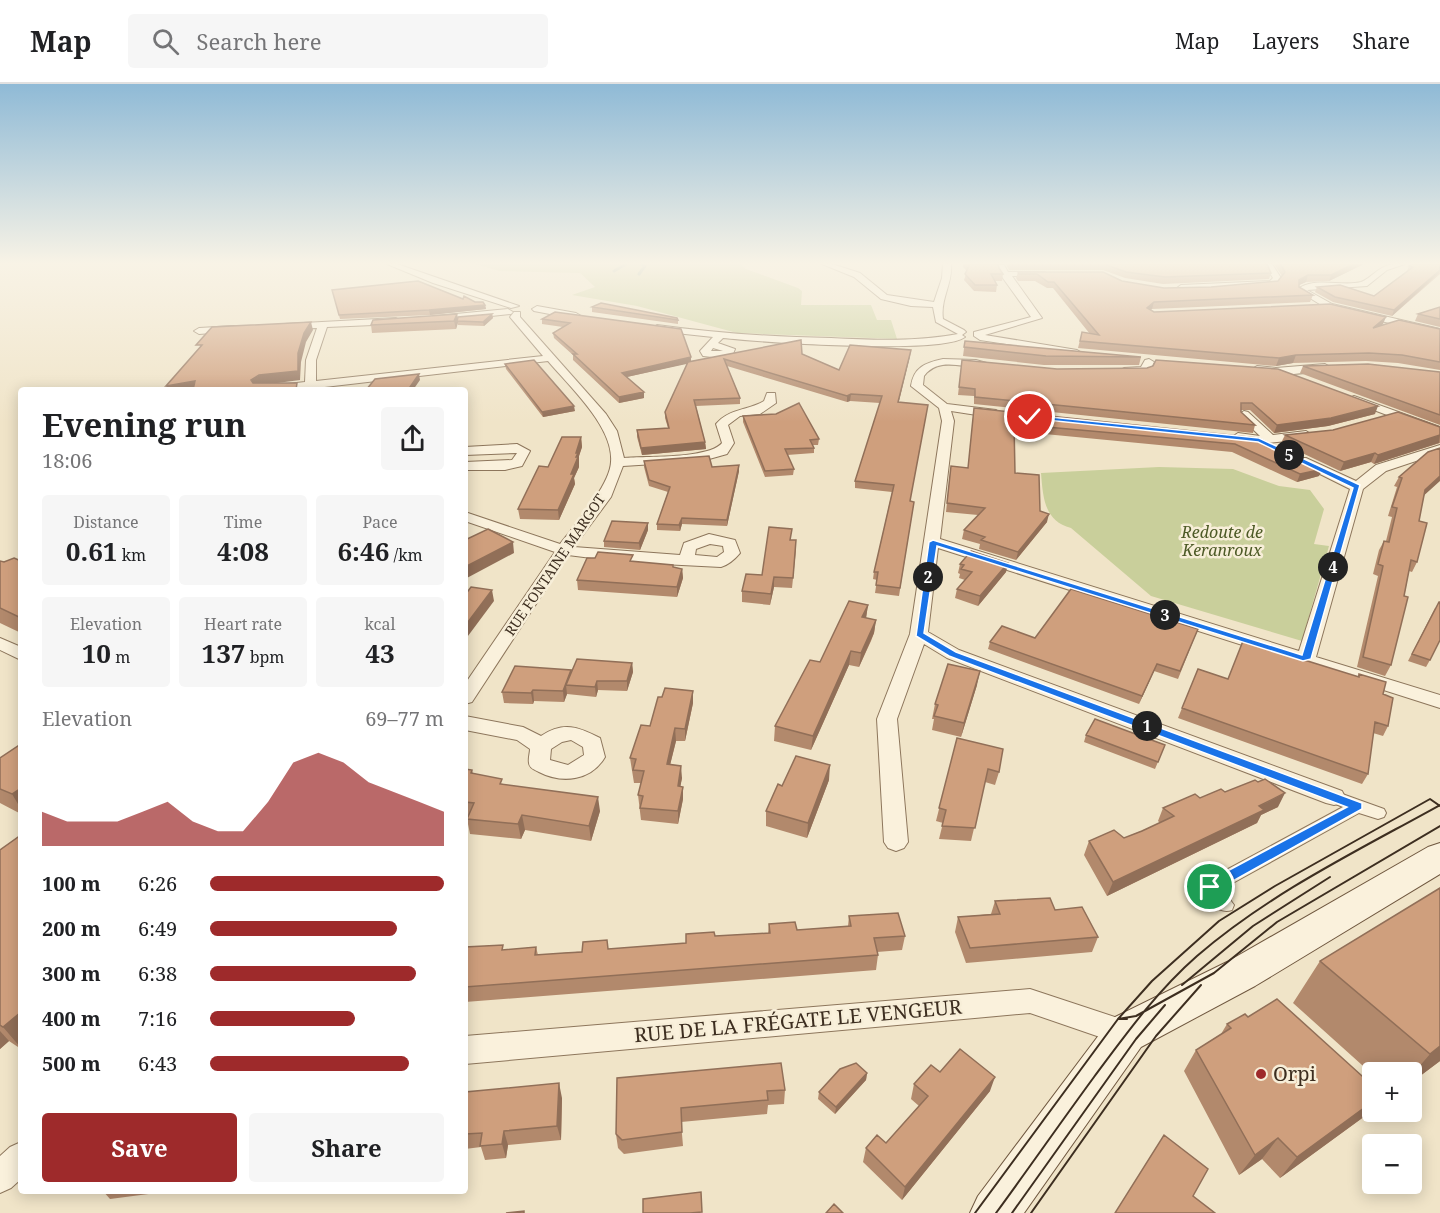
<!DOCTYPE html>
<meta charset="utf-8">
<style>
:root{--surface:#fff;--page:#f6f6f6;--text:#202124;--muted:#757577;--line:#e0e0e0;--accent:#9e2a2b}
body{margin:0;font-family:"Noto Serif",serif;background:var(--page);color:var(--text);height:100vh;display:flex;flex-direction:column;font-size:22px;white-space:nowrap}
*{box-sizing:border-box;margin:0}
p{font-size:20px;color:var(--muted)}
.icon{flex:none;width:33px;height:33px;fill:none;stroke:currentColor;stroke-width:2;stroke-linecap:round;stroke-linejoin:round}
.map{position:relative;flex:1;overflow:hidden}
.sheet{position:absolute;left:18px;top:303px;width:450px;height:807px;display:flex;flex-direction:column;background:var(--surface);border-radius:6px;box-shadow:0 3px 15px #0003}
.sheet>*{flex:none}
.controls{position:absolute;left:1362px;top:978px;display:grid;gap:12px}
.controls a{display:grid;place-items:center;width:60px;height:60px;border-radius:6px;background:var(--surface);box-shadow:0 3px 15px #0003;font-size:30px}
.pin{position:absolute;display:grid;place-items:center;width:51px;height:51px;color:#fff;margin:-26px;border:3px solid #fff;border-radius:50%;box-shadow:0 2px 6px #0007}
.km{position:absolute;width:30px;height:30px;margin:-15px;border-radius:50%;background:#222;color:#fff;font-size:16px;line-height:30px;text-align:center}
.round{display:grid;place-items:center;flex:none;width:63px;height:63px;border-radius:6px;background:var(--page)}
.headline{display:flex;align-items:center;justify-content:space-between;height:102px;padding:0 24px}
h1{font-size:33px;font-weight:700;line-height:45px}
.metrics{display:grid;grid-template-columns:repeat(3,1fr);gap:9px;height:102px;padding:6px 24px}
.metrics div{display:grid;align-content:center;border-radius:6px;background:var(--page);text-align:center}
.metrics b{font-size:26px;font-weight:700}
.metrics small{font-size:16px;font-weight:400}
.metrics p{font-size:16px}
.chart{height:168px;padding:12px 24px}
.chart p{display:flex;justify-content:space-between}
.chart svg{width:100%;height:108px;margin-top:6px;fill:var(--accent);opacity:.7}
.button{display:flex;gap:12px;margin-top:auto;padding:12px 24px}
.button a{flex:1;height:69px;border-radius:6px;background:var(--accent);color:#fff;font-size:24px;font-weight:700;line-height:69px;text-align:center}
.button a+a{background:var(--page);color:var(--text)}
ul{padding:0 24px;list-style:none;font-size:20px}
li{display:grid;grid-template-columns:96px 72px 1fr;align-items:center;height:45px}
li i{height:15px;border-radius:8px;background:var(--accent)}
header{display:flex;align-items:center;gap:36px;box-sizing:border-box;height:84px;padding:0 30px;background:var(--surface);border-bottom:2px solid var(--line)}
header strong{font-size:28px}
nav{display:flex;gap:33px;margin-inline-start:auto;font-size:21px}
.search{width:420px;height:54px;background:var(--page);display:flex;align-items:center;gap:15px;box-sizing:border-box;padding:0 21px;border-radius:6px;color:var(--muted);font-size:22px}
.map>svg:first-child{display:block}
.green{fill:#c9cf9b}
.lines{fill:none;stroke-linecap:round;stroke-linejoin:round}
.stream{stroke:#6f938a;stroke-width:3}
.pedestrian-casing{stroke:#8d765c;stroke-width:2}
.minor-casing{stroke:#8d765c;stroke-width:2}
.secondary-casing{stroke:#6f573f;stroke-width:2}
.pedestrian{fill:#faf1dc;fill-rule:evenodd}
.minor{fill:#faf1dc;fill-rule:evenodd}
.secondary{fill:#faf1dc;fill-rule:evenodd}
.tram{stroke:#3d2e20;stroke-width:2}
.wall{fill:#b2896c}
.shaded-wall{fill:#916f58}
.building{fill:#cf9f7d;stroke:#916f58;stroke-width:1.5}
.route{fill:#1a73e8;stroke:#fff;stroke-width:1.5}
.poi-dot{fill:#9e2a2b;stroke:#f7eed8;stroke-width:2}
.labels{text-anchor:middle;stroke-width:5;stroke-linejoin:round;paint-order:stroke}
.far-street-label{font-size:14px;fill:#3d2e20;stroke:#f7eed8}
.park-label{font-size:16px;font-style:italic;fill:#4d5a26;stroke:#f7eed8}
.near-street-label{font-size:20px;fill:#3d2e20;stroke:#f7eed8}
.near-poi-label{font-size:20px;fill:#3d2e20;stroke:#f7eed8;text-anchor:start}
</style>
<header>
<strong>Map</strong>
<div class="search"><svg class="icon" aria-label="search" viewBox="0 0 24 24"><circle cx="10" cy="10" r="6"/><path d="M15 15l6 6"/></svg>Search here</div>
<nav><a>Map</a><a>Layers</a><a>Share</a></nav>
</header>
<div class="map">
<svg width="1440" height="1129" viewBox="0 0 1440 1129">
<rect width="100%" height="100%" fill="#f0e4c8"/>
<path class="green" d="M475 180H740L746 185 798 204 802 207 801 221H871L877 236H891L897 255 737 249 637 222 572 211 595 203 580 189 500 187Z
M1159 383 1233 385 1279 402 1310 406 1324 425 1314 460 1329 462 1302 557 1151 512 1071 444C1044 437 1043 413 1041 389Z"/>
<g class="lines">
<path class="stream" d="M614 187 626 180
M639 190 645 182 641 180"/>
<g class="pedestrian-casing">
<path id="pedestrian" d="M1334 707 1384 725 1386 729 1384 733 1378 735 1359 729 1222 805 1234 821 1232 826C1217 831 1207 815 1201 803L1204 798 1343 723 1328 717 1326 713 1328 709Z"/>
</g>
<g class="minor-casing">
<path id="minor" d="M387 180H397L519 222 511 224 433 199Z
M822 180H832L860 189 887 211 934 218 942 194 943 180H951C953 199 940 215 943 235L964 246 966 248 962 251 965 253C941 271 762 258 723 254L718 259 735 265 733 270 721 274 703 272 700 267 713 253 657 247 652 244 657 241C715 249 772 253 831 254 873 256 916 258 958 250L936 238 933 223 911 222 881 215 854 193ZM713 264 723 267H711Z
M1264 180H1272L1281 194 1276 201 1181 207 1177 204 1181 201 1270 197 1273 194Z
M1393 180H1405L1387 186 1367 202 1307 206 1332 220 1440 245V251L1326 224 1297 206C1312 192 1342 203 1361 198 1372 194 1377 183 1393 180Z
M998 181H1004L1008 188H1045L1046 190 1042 192H1012L1042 234 985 251 1077 266 1082 269 1081 271 980 256 974 252V248L1031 233 1000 190Z
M537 222 576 229 581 232 576 235 534 227 532 225Z
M508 225 513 228 511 230 435 238 430 235 435 232Z
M514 228H520V233L606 330 617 347 624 374C645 372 709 375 722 359L716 340C730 324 747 327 764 317L767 309H775L776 319 760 330 740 332 728 341 734 359 727 370 702 377 623 382 611 413 574 463 680 471 684 459 709 450 735 456 740 469C735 475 728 481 721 483L623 478 568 471 472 618 465 620V600L555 468 465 437V428L560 460C575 441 610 401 611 378 614 343 569 302 548 277L316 304V306H256L262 303 305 298 306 276 317 244 288 245 285 244V240L396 234 401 237 396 240 327 243 316 276V297L543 272 510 233ZM710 460 723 462 724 468 717 473 695 471 696 465Z
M234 242 239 245 237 247 199 250 194 247 199 244Z
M943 275 976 276 990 280C975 291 942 268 924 292L923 301 947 320 996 326 1002 330 996 334 951 327 954 337 940 455 1299 567 1350 405 1294 377 1296 374H1306L1356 397 1376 381 1440 361V369L1386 387 1363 405 1316 573 1440 611V624L938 464 928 548 959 566 1342 707 1345 713 1342 719 1334 721 1326 719 947 574 924 560 897 635 908 758 904 764 896 767 888 764 884 758 877 635 910 550 942 337 939 324 911 302C914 283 925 279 943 275Z
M1149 275 1154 278 1149 288 1124 290 1119 287 1124 284 1141 283 1145 276Z
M1325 280 1330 283 1329 285C1312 289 1264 295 1252 285L1257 282 1276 284Z
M1354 312 1440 343V351L1350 317 1348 315Z
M1244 327 1248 328 1273 351 1306 347 1312 351 1306 355 1259 360 1234 356 1232 353 1238 349 1260 352 1238 331Z
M517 360 530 367 522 382 505 386H465V378L512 376 517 369 465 371V363Z
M0 554 21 563V576L0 566Z
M465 632 523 643 541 652C564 637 578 643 600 654L605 673C591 697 562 700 539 688 535 686 529 684 529 679 528 675 530 669 530 665L517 656 465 646ZM571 656 583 663 584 671 568 681 550 676 551 665 562 658Z
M1030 905 1136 940 1140 949 1136 958 1126 962 1030 929 465 980V952Z
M21 1058V1095L11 1104 0 1109V1072L10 1063Z"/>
</g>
<g class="secondary-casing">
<path id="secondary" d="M1440 759V790L1255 902 1141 963 1024 1129H970L978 1112 1111 935 1227 878 1428 763Z"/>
</g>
<use href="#pedestrian" class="pedestrian"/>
<use href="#minor" class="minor"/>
<use href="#secondary" class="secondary"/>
<path class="tram" d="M1440 722 1430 715 1275 802 1219 837 1152 897 1118 935 1136 932 1214 889 1277 838 1440 742
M1182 901 1253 842 1330 793
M975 1129 1118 935H1127
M996 1129C1029 1084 1061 1038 1094 993 1126 950 1157 907 1197 872 1270 809 1357 767 1440 721
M1012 1129 1136 955 1165 921
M1031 1129 1156 952 1201 901"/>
</g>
<path class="wall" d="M963 180H998L999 184 1003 190 1002 197H995L997 201 996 208 974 207 964 196 967 187 963 183Z
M1003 180H1267L1271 189 1269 195 1163 200 1125 194 1103 186H1009L1006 180Z
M1274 180H1364L1329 197 1306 198 1299 201V203L1313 211 1310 218 1152 225 1150 226 1154 228 1383 240 1380 242 1440 245V286L1398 279 1366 277 1293 279 1276 282 1078 264 1082 248 1090 250 1053 204H1047L1035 197H1018L1016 194 1018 188 1122 197 1164 204 1211 203 1278 197 1282 192Z
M1440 180V190L1392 232 1333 218 1315 208 1317 203 1374 212 1407 187 1409 182Z
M332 206 463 215 485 221 486 225 430 231 340 235Z
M592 223 678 236V240L592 228Z
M1440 223V243L1415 237 1418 230Z
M555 228 691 273V278L802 270 839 286 910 272 898 318 910 417 914 418 899 512 875 509 877 496 873 495 874 488 892 408 855 404V397L880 319 850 317 847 318 727 282 740 314V320L696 322 705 358 706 365 642 371 637 353V346L668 344 665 334V328L688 279 627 293 644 314 619 319 573 276V271L554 254 553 249 563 243 542 240V235Z
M457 230 458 236 492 230 493 234 484 242 458 241V239L456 245 372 249 371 241Z
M965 257 1141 273 1139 281H1044L963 272Z
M962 276 1375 330 1328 342 1274 349 1250 326H1241V328L1255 341 1253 349 974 320V312L958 311Z
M505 280 575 327 543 333 506 285Z
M1303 282 1440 288V341L1300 289Z
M974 324 1258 354 1319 392 1297 398 1232 368 1014 347 1015 389 1047 438 1016 476 979 465 980 460 962 455 964 446 978 431 946 428 950 390 968 384Z
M743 332 819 355 818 361H813L814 364V369L787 371 794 385 793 391 765 393 743 338Z
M1440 343V359L1374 380 1371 378 1340 387 1281 359 1285 351Z
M581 353 582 363 579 372V383L574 394 575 400 559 436 520 435 518 425 548 383Z
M1440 364 1424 412 1419 437 1417 478 1412 488 1409 487 1391 581 1385 592 1357 583 1378 492 1373 490 1379 466 1384 457H1386L1392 433 1388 432 1397 403 1394 402 1399 393Z
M644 377 712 383 739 381V387L727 442 682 440 680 447 657 446V440L668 408 649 402 644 383Z
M648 446 640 466 604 463V457Z
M791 456 796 466 792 504 774 503 770 521 742 518V507L762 491Z
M0 477 4 478 21 477V549L0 539Z
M633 478 682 485 683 494 677 513 578 506 577 496Z
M1008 479 1006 488 978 522 955 514 957 505 965 496 959 494 960 490 958 489 960 480Z
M868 521 866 534 876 536 874 549 871 557 859 583 849 581 811 666 774 657 775 642 820 578Z
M1435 524 1430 576 1426 583 1408 577Z
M1198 545 1178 595 1154 587 1139 620 988 565 990 558 1035 554Z
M632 579 633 588 627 607 598 606 596 613 567 610 564 618 534 617 533 620 504 619 502 608 571 588Z
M1198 585 1228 595 1357 593 1359 590 1383 610 1388 642 1383 652 1373 649 1368 690 1362 700 1178 634Z
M977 601 961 653 932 646 934 635H932L935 620Z
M693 607V619L685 657H676L670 681 682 694 680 703H683V715L678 740 641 736 638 711 641 699H634L630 674 650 642 662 613Z
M1086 651 1165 661 1155 685 1084 658Z
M957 654 999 688 995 701 985 698 971 757 939 755 943 739 936 737Z
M21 660V730L0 719V674Z
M465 685 472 686 473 690 503 700 600 727 591 757 525 746 521 755 470 750 467 735 468 733H465Z
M829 696 807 754 766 742V727Z
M1225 708 1278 723 1261 731 1257 739 1107 812 1084 771 1089 757 1124 754 1160 739 1158 737 1163 724Z
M21 751V965L9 957 0 965V766Z
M995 817 1055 826 1098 853 1092 868 966 879 955 848 958 833 991 830Z
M849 832 905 852 902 866 877 868 878 871 876 886 465 918V863L504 866 536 863 538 871 686 859 715 852 768 849 769 840 797 846 848 842Z
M1320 877 1440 977 1412 998V988H1372V990L1293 919Z
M1248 933 1372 1001V1022L1365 1032 1280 1094 1262 1075 1239 1091 1184 987 1196 966 1221 950 1227 940Z
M940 988 990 1007 902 1116 863 1078 866 1064 886 1059 919 1022 911 1015 914 1000Z
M867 989 866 996 835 1030 818 1015 819 1008Z
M617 994 785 1006 784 1020 768 1021 767 1030 681 1038 683 1062 624 1070 618 1064 616 1050Z
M465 1008 562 1014 561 1056 508 1061 506 1074 485 1076 481 1063 465 1065Z
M103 1107H165L164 1108 110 1115Z"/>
<path class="shaded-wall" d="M1354 180H1364L1329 197 1331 191Z
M1440 186 1439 189 1392 232 1394 226Z
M1308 191 1306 198 1297 202 1299 196Z
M1154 218 1152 225 1145 231 1147 224Z
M485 221 486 225 430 231 429 226Z
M457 230 458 238 456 245 454 237Z
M492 230 493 234 484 242 483 238Z
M1386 233 1383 240 1370 251 1373 244Z
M311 238 313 246 306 258 301 278 300 296 262 301 254 306 251 296 298 269 304 249Z
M911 266 910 272 897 325 898 318Z
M1296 271 1293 279 1276 282 1279 274Z
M691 273V279L622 294V289Z
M419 290 420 296 413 306H408Z
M195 297 198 306H168L166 302Z
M644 308V314L619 319V313Z
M851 310 850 317 847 318V312Z
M574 322 575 327 543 333 542 328Z
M1378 322 1375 330 1328 342 1274 349 1277 341Z
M1440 351 1439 359 1374 380 1378 371Z
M581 353 582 363 579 372V383L574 394 575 400 559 436 558 426 571 390 576 369Z
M705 358 706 365 642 371 641 364Z
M1375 369 1371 378 1340 387 1344 378Z
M739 381V387L727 442V436Z
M1323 385 1319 392 1297 398 1300 390Z
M1440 392V397L1420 415 1425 406Z
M1049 430 1047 438 1016 476 1018 468Z
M682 434V440L680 447 679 441Z
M648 439V446L640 466 639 459Z
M513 458 514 469 465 495V483Z
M1008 479 1006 488 978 522 980 512Z
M682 485 683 494 677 513V503Z
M774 493V503L770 521 771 510Z
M492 506 494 517 465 556V542Z
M868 521 866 534 862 533Z
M876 536 874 549 859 583 861 569Z
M851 567 849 581 811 666 813 652Z
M632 579 633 588 627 607V597Z
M1157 580 1154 587 1139 620 1142 612Z
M571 586 572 597 566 601 567 610 564 618 563 607Z
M980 587 977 601 961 653 964 639Z
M597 597 598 606 596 613 595 603Z
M533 606 534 617 533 620 531 609Z
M693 607V619L685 657V645Z
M675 644 676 657 667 693V680Z
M830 681 829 696 807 754 808 739Z
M681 682 682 694 678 715V702Z
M683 703V715L678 740V727Z
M21 704V725L12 710Z
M1285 709 1278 723 1261 731 1257 739 1107 812 1113 798Z
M598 713 600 727 591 757 589 742Z
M522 731 525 746 521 755 518 740Z
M21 928V964L3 943Z
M0 947 9 957 0 965Z
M1440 962V977L1412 998V991L1430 970Z
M867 989 866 996 835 1030 836 1023Z
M995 993 990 1007 902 1116 905 1103Z
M559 999 562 1014 561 1056 557 1042Z
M1372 1018V1022L1365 1032 1280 1094 1297 1073Z
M504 1047 508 1061 506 1074 502 1060Z
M1278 1054 1262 1075 1239 1091 1255 1071Z"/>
<path class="building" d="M966 180H998L999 184 1003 190H991L997 201H975L965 190 969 182Z
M1010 180H1267L1271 189 1165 193 1126 188 1104 180Z
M1280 180H1354L1331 191H1308L1299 196V203L1313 211 1154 218 1147 224 1154 228 1330 220 1386 233 1373 244 1399 236 1440 245V278L1402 271 1369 269 1296 271 1279 274 1080 257 1082 248 1099 251 1054 198H1048L1037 190H1019L1018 188H1103L1122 197 1164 204 1211 203 1278 197 1285 188Z
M1412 180H1440V186L1394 226 1335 213 1317 203 1340 201 1374 212 1413 183 1409 182Z
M418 197 463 215 464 212 475 218H483L485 221 429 226 339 231 332 206Z
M601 219 677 234 678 236 592 223Z
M1440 223V235L1418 230Z
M555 228 681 245 691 273 622 289 644 308 619 313 573 270H577L553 249 570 239 542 235Z
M457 230 454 237 371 241 373 236Z
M492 230 483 238 457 237 458 233Z
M311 238 304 249 298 269V287L259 291 251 296 253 299H297L296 306H193L195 297 166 302 202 261H196L212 243Z
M801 256 802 270 839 286 850 261 911 266 898 318 928 321 910 417 914 418 900 504 876 501 878 488H874L894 401 855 397 882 312 851 310 847 312 724 275 740 314 694 316 705 358 641 364 637 346 669 344 665 328 688 278Z
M965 257 1141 273 1046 272 964 263Z
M534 276 574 322 542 328 505 280Z
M962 276 1057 285 1147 284 1153 282 1156 276 1278 285 1378 322 1331 334 1277 341 1252 319H1241V328L1255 341 975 313V305L959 303Z
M1368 280 1440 288V331L1303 282Z
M419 290 408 306H366L375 295Z
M799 319 819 355 810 356 814 364 785 365 794 385 765 387 743 332 776 330Z
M974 324 1258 354 1323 385 1300 390 1235 360 1014 340 1015 389 1039 391 1040 427 1049 430 1018 468 981 456 985 453 964 446 985 424 947 419 951 382 968 384Z
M1398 328 1440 343V351L1378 371 1375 369 1344 378 1285 351 1333 346Z
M562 353H581L576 369H578L576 373H578L571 390H574L558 426 518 425 539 382 548 383Z
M1440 364V392L1425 406 1419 437 1427 439 1417 478 1411 476 1404 512 1408 513 1391 581 1363 573 1383 482 1378 480 1384 457 1389 458 1397 424 1392 423 1402 394 1399 393 1428 368Z
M709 372 712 383 739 381 727 436 682 434 679 441 657 440 670 403 649 396 644 377Z
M612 437 648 439 639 459 604 457Z
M769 443 792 445 790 456H796L793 494 774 493 771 510 742 507 746 490 762 491Z
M488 445 513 458 465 483V456Z
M971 467 1008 479 980 512 957 505 972 488 961 485 964 481 960 480Z
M598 468 633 471 630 477 673 481V483L682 485 677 503 577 496 587 474H595Z
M14 474 21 477V534L0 524V477L4 478Z
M471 503 492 506 465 542V511Z
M1071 505 1198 545 1180 587 1157 580 1142 612 990 558 1002 542 1035 554Z
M849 517 868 521 862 533 876 536 861 569 851 567 813 652 775 642 810 576 820 578Z
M1439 518H1440V556L1430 576 1412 570Z
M1243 557 1359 593V590L1386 598 1383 610 1393 614 1388 642 1375 638 1368 690 1182 624 1198 585 1228 595Z
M577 575 632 579 627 597H597L595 603 566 601Z
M948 580 980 587 964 639 934 632 938 621 935 620Z
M515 582 571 586 563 607 533 606 531 609 502 608Z
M665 604 693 607 685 645 675 644 667 680 681 682 678 702 683 703 678 727 640 724 643 712 638 711 644 687 633 686 636 675 630 674 641 641 650 642 658 613H662Z
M1095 635 1165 661 1158 678 1086 651Z
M957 654 1003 665 999 688 988 685 975 744 942 742 946 726 939 724Z
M21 660V704L12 710 0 705V674Z
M796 672 830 681 808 739 766 727 778 700 782 702Z
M465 685 472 686 471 689 502 695 500 700 598 713 589 742 522 731 518 740 467 735 474 719 465 718Z
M1265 695 1285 709 1259 722 1264 726 1113 798 1089 757 1114 746 1124 754 1142 747 1174 732 1163 724 1195 710 1200 714 1221 705 1225 708 1255 696 1258 698Z
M21 751V928L3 943 0 941V766Z
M1440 804V962L1430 970 1320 877Z
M1050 814 1055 826 1082 823 1098 853 970 864 958 833 1000 830 995 817Z
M898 829 905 852 874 854 878 871 465 903V863L503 861 502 866 536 863 535 871 564 869 582 868 583 858 607 856 608 865 686 859V850L714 848 715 852 770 849 769 840 795 838 797 846 851 842 849 832Z
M1277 915 1372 1001V1018L1297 1073 1278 1054 1255 1071 1196 966 1231 944 1227 940 1245 930 1248 933Z
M960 965 995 993 905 1103 866 1064 877 1051 886 1059 928 1012 914 1000 931 981 940 988Z
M781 979 785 1006 767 1007 768 1016 681 1024 682 1048 622 1056 616 1050 617 994Z
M856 979 867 989 836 1023 819 1008 840 985Z
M559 999 557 1042 504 1047 502 1060 480 1062 482 1049 465 1050V1008Z
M1164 1051 1208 1085 1193 1112 1215 1129H1115Z
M701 1108 702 1128 690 1129H643V1115Z
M834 1120 843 1129H826Z
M524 1127V1129H506Z"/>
<linearGradient id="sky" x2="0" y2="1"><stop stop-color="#8fbad6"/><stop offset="0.53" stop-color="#f8f3e6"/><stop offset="1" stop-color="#f8f3e6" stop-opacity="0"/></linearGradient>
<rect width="1440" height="338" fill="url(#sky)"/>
<path class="route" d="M1030 331 1259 354 1360 401 1311 575 1303 577 937 462 924 549 956 568 1362 719V725L1215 807H1205L1203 803 1205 799 1347 723 949 572 916 552 929 458 933 456 1302 571 1353 404 1258 358 1027 334Z"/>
<circle class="poi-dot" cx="1261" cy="990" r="6"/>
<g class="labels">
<g class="far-street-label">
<text transform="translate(555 481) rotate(-56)" y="5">RUE FONTAINE MARGOT</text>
</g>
<g class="park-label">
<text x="1222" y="454">Redoute de<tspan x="1222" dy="18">Keranroux</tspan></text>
</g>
<g class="near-street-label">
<text transform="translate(798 937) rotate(-5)" y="7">RUE DE LA FRÉGATE LE VENGEUR</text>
</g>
<g class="near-poi-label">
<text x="1273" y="997">Orpi</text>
</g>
</g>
</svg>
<div class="controls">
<a>+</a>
<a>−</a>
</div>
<div class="pin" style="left:1210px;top:803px;background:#1e9e55"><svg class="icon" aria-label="arrive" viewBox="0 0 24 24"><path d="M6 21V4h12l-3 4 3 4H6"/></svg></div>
<div class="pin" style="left:1030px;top:333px;background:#d93025"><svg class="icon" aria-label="check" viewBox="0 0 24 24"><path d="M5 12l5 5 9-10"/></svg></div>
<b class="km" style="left:1147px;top:642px">1</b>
<b class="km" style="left:928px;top:493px">2</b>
<b class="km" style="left:1165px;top:531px">3</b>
<b class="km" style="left:1333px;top:483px">4</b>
<b class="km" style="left:1289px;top:371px">5</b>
<section class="sheet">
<div class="headline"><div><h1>Evening run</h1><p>18:06</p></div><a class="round"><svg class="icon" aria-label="share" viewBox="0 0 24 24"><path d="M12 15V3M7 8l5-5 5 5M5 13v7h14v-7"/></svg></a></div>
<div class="metrics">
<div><p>Distance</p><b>0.61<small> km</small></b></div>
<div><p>Time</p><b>4:08</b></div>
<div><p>Pace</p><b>6:46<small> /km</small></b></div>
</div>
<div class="metrics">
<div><p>Elevation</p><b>10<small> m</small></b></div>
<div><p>Heart rate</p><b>137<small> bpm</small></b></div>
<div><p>kcal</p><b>43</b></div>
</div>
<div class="chart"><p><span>Elevation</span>69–77 m</p>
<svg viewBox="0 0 160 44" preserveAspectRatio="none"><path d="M0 44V30L10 34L20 34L30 34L40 30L50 26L60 34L70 38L80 38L90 26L100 10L110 6L120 10L130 18L140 22L150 26L160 30V44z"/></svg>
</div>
<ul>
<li><b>100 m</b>6:26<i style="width:100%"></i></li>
<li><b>200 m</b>6:49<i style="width:80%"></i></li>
<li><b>300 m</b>6:38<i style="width:88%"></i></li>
<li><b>400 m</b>7:16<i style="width:62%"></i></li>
<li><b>500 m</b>6:43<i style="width:85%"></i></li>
</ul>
<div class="button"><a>Save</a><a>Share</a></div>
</section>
</div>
